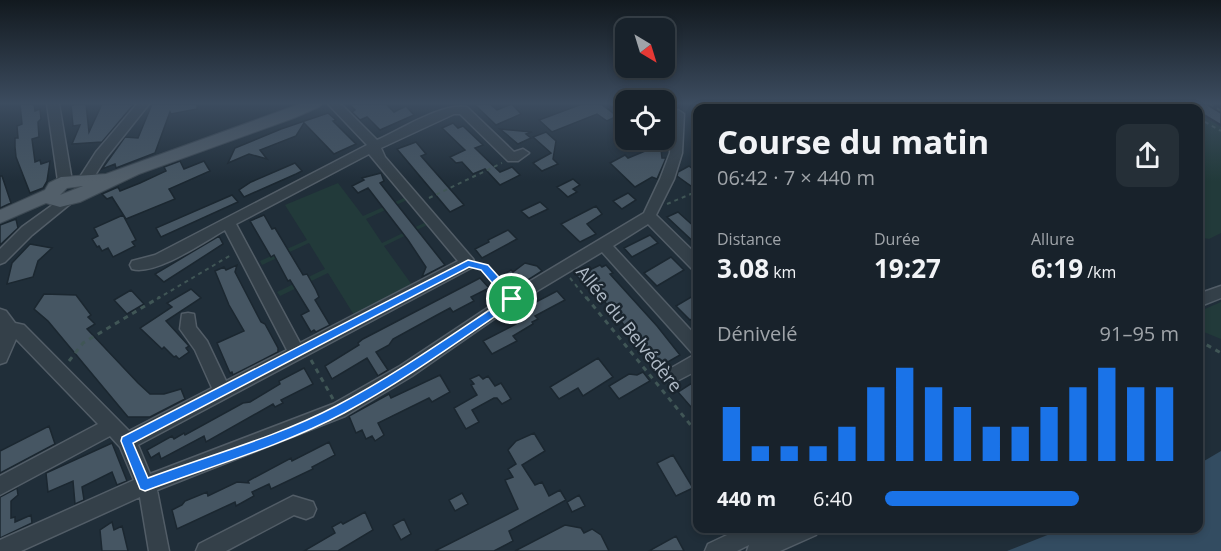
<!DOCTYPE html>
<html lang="fr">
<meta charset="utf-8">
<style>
:root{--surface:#18222b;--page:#252f37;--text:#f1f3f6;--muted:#9fa4a9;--line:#363f47;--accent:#1a73e8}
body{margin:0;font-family:"Open Sans",sans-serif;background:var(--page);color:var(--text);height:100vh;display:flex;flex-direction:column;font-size:22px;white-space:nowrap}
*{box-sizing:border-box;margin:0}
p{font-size:20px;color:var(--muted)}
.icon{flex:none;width:33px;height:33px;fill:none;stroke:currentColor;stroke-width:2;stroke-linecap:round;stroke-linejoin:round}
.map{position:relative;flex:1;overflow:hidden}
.side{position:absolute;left:693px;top:104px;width:510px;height:429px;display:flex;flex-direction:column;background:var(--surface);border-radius:12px;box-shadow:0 3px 9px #0003,0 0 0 2px var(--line)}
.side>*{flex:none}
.needle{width:39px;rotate:142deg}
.fabs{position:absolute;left:615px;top:18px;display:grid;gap:12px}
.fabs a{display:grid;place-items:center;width:60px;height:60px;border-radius:12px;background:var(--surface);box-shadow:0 3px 9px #0003,0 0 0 2px var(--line);font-size:30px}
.pin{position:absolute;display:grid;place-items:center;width:51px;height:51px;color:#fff;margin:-26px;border:3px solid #fff;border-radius:50%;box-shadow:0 2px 6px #0007}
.round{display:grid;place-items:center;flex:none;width:63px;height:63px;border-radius:12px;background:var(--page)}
.overview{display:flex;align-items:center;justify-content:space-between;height:102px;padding:0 24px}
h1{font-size:33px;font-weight:700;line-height:45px}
.stats{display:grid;grid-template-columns:repeat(3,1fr);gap:9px;height:102px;padding:6px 24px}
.stats div{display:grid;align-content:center}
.stats b{font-size:26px;font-weight:700}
.stats small{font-size:16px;font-weight:400}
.stats p{font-size:16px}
.chart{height:168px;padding:12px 24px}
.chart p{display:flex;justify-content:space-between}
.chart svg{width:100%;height:108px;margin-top:6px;stroke:var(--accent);stroke-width:6}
ul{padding:0 24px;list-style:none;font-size:20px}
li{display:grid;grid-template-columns:96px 72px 1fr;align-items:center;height:45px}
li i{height:15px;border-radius:8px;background:var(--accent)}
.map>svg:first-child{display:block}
.green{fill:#223a3a}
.water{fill:#334c61}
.building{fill:#465663;stroke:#1b2730;stroke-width:1.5}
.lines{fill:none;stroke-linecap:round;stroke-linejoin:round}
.minor-casing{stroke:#525d67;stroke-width:3}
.major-casing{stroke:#3d4953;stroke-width:2}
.path-far1{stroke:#405656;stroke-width:2;stroke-dasharray:4 4;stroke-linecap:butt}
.path{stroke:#405656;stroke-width:3;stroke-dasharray:5 5;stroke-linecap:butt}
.minor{fill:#344049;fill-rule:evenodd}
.major{fill:#525f6a;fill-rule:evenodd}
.route{fill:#1a73e8;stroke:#fff;stroke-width:1.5;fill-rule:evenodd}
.labels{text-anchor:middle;stroke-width:5;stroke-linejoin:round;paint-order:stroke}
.street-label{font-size:18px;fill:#afbac6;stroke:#1a252e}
</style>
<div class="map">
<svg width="1221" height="551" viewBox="0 0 1221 551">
<rect width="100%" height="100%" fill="#202e39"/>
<path class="green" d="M944 104H1182L1188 108H937Z
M1199 114 1221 127V233L1209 239 1199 237Z
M338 183 363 216 404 198 407 200 366 219 382 243 424 223 427 225 384 246 412 285 354 315 328 273 280 296 277 292 325 269 309 243 262 265 260 261 307 240 285 205Z
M1221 302V339L1199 330 1198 312Z"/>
<path class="water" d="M1221 451V551H1007L1065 528H1198L1199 464Z"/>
<path class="building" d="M20 104H34L35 111 40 109 41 119 38 122 39 137 32 139 35 162 40 160 41 164 50 161 47 181 43 188 30 193 16 157 15 147V138H18L17 126 22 124Z
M86 104 89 132 102 104H134L102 142 72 144 80 125 73 126 71 105Z
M152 104H197V109L171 114 170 112 155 153 116 168 115 164 102 169 125 137 138 138Z
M349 104H386L394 112 406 106 414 115 380 130 367 117 360 120 352 112 355 110Z
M474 104H490L497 110 512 104 521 114 496 125Z
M582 104H601L617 116 607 121 597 114 552 132 539 120Z
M1186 104H1206L1221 113V125L1198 111V108Z
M328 113 336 120 333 121 356 144 334 154 304 123 296 136 260 150 267 159 249 154 228 163 235 148 281 129Z
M453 123 458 128 463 126 483 145 475 148 500 172 512 167 520 175 500 185 485 169 473 174 462 162 456 163 450 157 465 150 442 128Z
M500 129 532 132 526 134 531 138 518 144Z
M546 132 556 141 553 159 558 164 542 171 533 163 551 153 533 137Z
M649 140H660L662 158H666L657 179 652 177 635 187 610 163 625 155 628 158 650 149Z
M416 142 426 154 421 156 464 205 450 212 397 149Z
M180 161 184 169 204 161 210 171 169 189 175 199 126 219 112 197 107 199 102 194 118 187 120 191 140 183 166 171 164 167Z
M295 163 302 171 296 174 244 197 239 190 251 182Z
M689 166 698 173V191L677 176 678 172Z
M381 173 384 181 380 183 445 265 422 277 426 267 408 240 368 188 358 193 352 186 364 180 362 178Z
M0 176H2L11 203 0 208Z
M573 179 580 185 573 189 577 192 568 197 557 187Z
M628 193 636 200 622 209 613 201Z
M232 195 238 202 161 237 156 228Z
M540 202 548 209 529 218 521 211Z
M596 206 602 214 587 224 596 234 580 242 561 224Z
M678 212 698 230V246L667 217Z
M123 215 136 240 132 242 135 246 113 257 108 248 102 251 99 246 97 247 92 239 98 236 94 228Z
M264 215 272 229 275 228 303 275 307 274 316 290 319 297 315 300 330 325 316 332 314 330 311 332 301 315 309 311 290 280 288 281 274 255 271 257 250 221Z
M16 219 18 228 0 245V225Z
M508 230 517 239 482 258 475 249 489 242 488 240Z
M650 235 658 243 632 257 624 248Z
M219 236 223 244 164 282 155 274Z
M30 244 52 248 38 261 33 277 7 284 12 263Z
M671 257 684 270 657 286 644 273Z
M525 263 537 266 542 271 520 285 517 281 511 284 503 275 511 270 513 272Z
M237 265 235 272 261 322 265 324 278 348V352L233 375 232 372 230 373 217 343 244 331 229 305 215 271 224 267 226 270Z
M600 265 602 267 606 265 613 273 610 274 657 326 680 355 659 367 590 284 586 286 577 276Z
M480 278 489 288 471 297 474 301 453 312 450 308 437 315 393 339 389 345 376 352 388 370 378 376 367 358 332 379 325 366 359 345 358 343 363 339Z
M191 289 201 298 166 321 189 346 186 348 189 352 179 359 176 356 174 357 164 347 162 349 140 328 172 307 167 303Z
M131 290 144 304 127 314 114 300Z
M557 291 565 300 535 316 538 319 532 322 533 324 513 336 517 341 492 354 483 341 516 324 509 316Z
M698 293V316L690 320 676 306Z
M44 294 76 295 91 315 88 317 95 324 87 329 138 383 150 394H164L181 389 185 399 150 417H128L48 321 34 309Z
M598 358 613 377 583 396 578 388 559 399 550 387Z
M304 368 313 384 281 400 283 403 275 407 273 404 206 442 204 436 161 459 159 453 151 458 147 450 172 436 174 439 184 433 185 435 243 403 250 402 280 384 279 381Z
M643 372 650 381 619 399 609 386 629 374 637 375Z
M440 375 450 392 432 402 429 398 378 423 384 435 375 441 372 436 366 439 362 430 356 433 349 416 389 394 391 398Z
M479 375 483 379 488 376 495 386 501 383 511 399 502 404 497 398H494L472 410 479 422 466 429 454 408 477 395 471 385 474 384 470 379Z
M692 383 698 390V415L678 392Z
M49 426 55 444 0 473V451Z
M534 433 545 451 522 465 535 485 542 482 549 496 560 490 566 500 509 531 513 541 494 551H435L518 509 505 480 513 477 508 469 516 464 508 450 516 441Z
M329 442 335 455 312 467 313 469 271 489 269 484 252 492 254 496 236 506 235 502 177 529 172 510 182 505 185 501 207 492 208 496 237 482 249 483 248 481 291 458 292 461Z
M112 443 127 481 117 485 112 472 82 487 84 500 75 504 73 481 48 492 46 473Z
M673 455 693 488 676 496 657 463Z
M17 488 18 495 11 501V518L15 517V522L31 515 32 523 0 538V497Z
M462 493 468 504 455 511 449 500Z
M579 495 585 506 572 512 567 502Z
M365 512 373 530 338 551H304L335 533 332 527 341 522 343 524Z
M404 519 411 534 401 540 393 525Z
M112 522 114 530 122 526 128 551H102L100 530Z
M565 525 581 528 584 533 592 529 601 535 609 551H515Z
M676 536 684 551H649Z"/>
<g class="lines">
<g class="minor-casing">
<path id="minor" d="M47 104H59L72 181 65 185 58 181Z
M137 104H149L106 158 90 183H80L78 180 96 152Z
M328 104H341L377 140C400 130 443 102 467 107L514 152 523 149 529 153 518 161H508L460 114H454L381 148 385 157 473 259 475 263 473 267 138 445 150 474 333 404 400 366 507 295 644 213 660 179 670 153 672 114 678 110 684 114 682 153 674 179 656 215 698 256V271L693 270 648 224 613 246 698 338V370L675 382 663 379 661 374 663 369 673 367 694 355 602 252 517 303 412 376 345 416 157 490 169 551H149L140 497 21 551H0V540L134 480 120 447 110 436 0 495V476L98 424 16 339 6 362 0 364V309L6 311 15 323 24 325 129 431 212 388 195 350 180 329 182 314 188 313 194 314 196 327 207 341 226 381 287 350 225 230C204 242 155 276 132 269L130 265 132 261 155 255 367 145ZM369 154 458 261 300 343 236 224Z
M612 104H626V110Z
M705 104H750L740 108H698V110L696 108Z
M65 196 70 198 72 201 70 204 32 235 5 262 0 264V249L22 227Z
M1221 286V298L1198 307V294Z
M293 496 313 502 316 509 313 516 306 519 294 515 226 551H196L199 544Z
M742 528H774L771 535 786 528H819L816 535 780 551H747L749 545 737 551H705L708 544Z"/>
</g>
<g class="major-casing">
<path id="major" d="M300 104H322L319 107 294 118 139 174 80 202 60 207 46 203 0 223V210L45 190 49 183 61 177 106 174ZM83 186 60 195 67 188Z"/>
</g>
<path class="path-far1" d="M822 104 827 108
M912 104 915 108
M965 104 970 108
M1176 104 1183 108
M1210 104 1221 111
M933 108 940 104
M1160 108 1171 104
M1198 118 1221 131
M429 198 502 163
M667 204 698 191
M479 266 484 268 505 291
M570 278 587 299
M157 299 231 255"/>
<path class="path" d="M586 297 698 434
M1198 340 1221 353
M311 360 333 399
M69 361 83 343 160 297"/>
<use href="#minor" class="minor"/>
<use href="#major" class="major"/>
</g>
<linearGradient id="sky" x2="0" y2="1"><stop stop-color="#12191f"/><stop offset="0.57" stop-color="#3c4c5f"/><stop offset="1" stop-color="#3c4c5f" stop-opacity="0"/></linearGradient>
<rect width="1221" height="181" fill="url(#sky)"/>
<path class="route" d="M468 260 488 265 516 296V302C460 340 404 381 344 413 284 445 209 467 145 491L140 489 121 441 122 437ZM469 267 481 270 506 299C450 336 395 375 336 406 277 437 210 455 148 478L133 443Z"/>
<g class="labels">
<g class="street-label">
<text transform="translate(629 329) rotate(51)" y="6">Allée du Belvédère</text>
</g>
</g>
</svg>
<div class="fabs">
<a><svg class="needle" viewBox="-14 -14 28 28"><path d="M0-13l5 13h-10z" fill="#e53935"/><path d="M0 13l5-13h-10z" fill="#9fa4a9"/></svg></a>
<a><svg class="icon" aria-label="locate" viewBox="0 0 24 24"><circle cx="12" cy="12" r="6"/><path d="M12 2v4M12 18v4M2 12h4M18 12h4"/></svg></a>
</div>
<div class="pin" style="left:512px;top:299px;background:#1e9e55"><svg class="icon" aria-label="arrive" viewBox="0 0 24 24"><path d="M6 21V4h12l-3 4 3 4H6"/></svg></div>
<section class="side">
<div class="overview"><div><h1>Course du matin</h1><p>06:42 · 7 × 440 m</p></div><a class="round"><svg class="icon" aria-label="share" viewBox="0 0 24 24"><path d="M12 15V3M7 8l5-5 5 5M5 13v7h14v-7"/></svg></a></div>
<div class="stats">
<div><p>Distance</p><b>3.08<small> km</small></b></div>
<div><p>Durée</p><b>19:27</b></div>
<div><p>Allure</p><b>6:19<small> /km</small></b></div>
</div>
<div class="chart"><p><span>Dénivelé</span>91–95 m</p>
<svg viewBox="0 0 160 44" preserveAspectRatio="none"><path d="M5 44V22M15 44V38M25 44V38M35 44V38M45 44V30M55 44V14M65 44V6M75 44V14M85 44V22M95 44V30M105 44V30M115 44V22M125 44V14M135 44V6M145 44V14M155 44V14"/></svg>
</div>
<ul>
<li><b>440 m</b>6:40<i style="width:66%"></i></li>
</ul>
</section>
</div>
